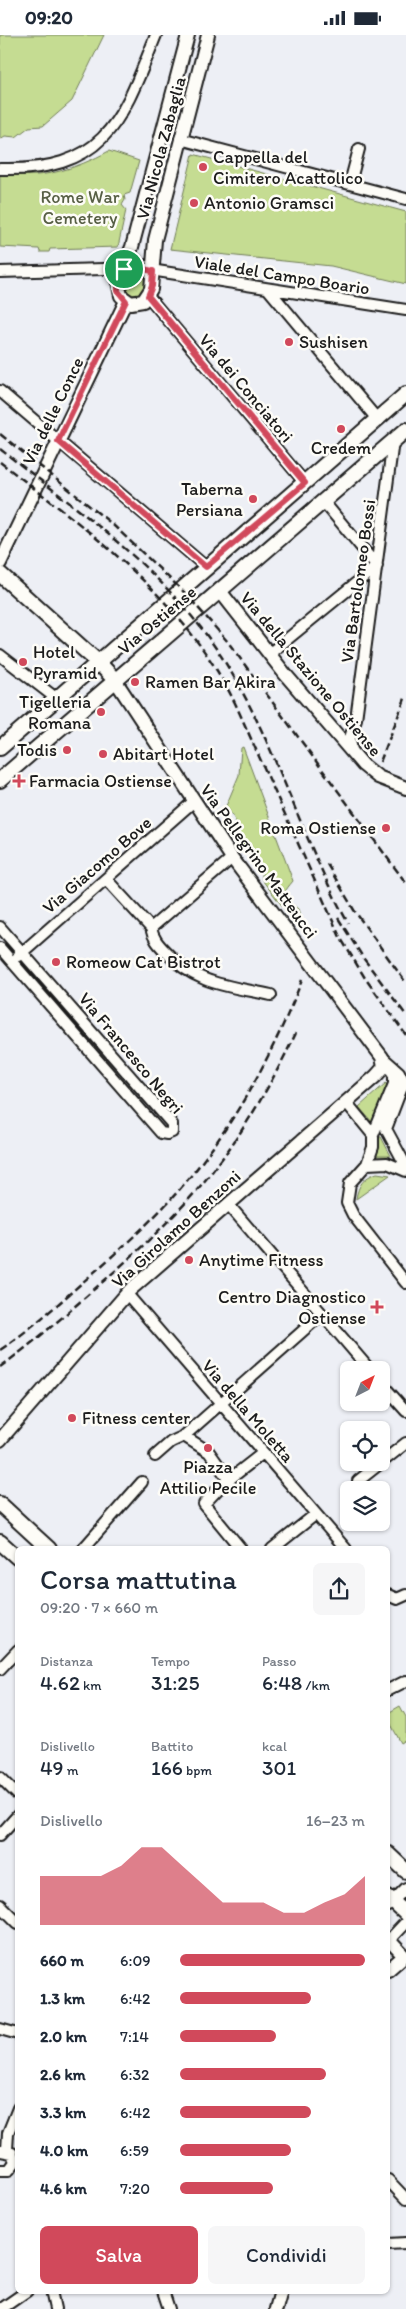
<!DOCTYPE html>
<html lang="it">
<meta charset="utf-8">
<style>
:root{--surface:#fff;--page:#f6f6f7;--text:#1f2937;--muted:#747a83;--accent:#d1495b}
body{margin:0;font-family:Itim,sans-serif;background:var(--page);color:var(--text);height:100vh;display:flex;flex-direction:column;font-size:19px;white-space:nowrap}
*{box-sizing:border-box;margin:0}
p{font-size:16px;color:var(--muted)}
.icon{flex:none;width:28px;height:28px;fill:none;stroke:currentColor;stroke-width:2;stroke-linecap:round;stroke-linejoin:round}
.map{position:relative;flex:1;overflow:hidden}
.details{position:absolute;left:15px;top:1511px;width:375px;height:748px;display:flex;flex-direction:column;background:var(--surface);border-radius:8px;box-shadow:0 1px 4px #0004}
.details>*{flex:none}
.needle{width:32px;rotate:42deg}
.fabs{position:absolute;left:340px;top:1326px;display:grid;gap:10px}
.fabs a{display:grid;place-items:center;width:50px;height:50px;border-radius:8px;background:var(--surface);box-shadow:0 1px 4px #0004;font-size:25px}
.pin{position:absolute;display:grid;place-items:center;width:42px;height:42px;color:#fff;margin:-21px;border:2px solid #fff;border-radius:50%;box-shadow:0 1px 5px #0007}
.round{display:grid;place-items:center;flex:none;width:52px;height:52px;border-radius:8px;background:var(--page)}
.head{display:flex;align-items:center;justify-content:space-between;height:85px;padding:0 25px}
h1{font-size:28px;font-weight:600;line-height:38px}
.figures{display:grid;grid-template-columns:repeat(3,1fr);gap:8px;height:85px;padding:5px 25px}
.figures div{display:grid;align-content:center}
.figures b{font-size:21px;font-weight:600}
.figures small{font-size:14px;font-weight:400}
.figures p{font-size:14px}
.chart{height:140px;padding:10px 25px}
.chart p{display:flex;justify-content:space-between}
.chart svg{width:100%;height:90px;margin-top:5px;fill:var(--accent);opacity:.7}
.action{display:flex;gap:10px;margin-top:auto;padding:10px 25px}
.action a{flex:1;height:58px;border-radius:8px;background:var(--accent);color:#fff;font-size:20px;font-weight:600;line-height:58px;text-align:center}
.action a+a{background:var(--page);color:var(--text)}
ul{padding:0 25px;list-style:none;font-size:16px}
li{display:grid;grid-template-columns:80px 60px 1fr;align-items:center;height:38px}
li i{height:12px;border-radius:6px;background:var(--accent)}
.status{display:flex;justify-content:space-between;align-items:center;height:35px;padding:0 25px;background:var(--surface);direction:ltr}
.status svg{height:14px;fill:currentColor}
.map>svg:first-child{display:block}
.green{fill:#c5dc92;stroke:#707c57}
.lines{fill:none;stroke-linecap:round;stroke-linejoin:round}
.minor-casing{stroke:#1c1c1c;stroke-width:14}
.tertiary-casing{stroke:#1c1c1c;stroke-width:16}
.secondary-casing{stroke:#1c1c1c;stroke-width:18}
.minor{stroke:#fdfcf7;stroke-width:10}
.tertiary{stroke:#fdfcf7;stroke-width:12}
.secondary{stroke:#fdfcf7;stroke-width:14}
.rail{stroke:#1c1c1c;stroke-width:2.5;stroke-dasharray:8 4;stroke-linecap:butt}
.route-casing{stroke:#fff;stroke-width:10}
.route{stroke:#d1495b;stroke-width:6}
.poi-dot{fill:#d1495b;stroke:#fdfcf7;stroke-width:2}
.labels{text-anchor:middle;stroke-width:5;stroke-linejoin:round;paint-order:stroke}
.street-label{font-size:18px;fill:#1c1c1c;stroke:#fdfcf7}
.poi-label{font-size:18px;fill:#1c1c1c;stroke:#fdfcf7;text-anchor:start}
.park-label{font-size:18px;fill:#575f45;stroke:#fdfcf7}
</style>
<div class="status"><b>09:20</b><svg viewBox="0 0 49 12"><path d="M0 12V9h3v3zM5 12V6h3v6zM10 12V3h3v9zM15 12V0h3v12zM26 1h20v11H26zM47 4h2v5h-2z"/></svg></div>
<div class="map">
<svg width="406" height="2274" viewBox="0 0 406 2274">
<rect width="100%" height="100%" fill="#edeff5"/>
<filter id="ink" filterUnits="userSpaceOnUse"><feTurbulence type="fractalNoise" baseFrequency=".02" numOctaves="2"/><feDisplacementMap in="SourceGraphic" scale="10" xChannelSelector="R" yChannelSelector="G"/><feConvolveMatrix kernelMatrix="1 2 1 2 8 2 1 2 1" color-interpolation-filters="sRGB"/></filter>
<g filter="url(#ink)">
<path class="green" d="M0 0H104L72 66 43 91 29 92 16 102 5 101 0 104Z
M109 116 139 126 130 158 124 160 125 165 122 170 126 175 118 212 50 214 49 217H40L39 214 0 212V137C37 147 76 134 109 116Z
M193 119 406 177V249L331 231 170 214Z
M125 249a11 11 0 1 1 22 0a11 11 0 1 1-22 0Z
M243 712 293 846C277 865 284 862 298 874L300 881 298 891 262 845V837L237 804 235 785 226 771 239 740 241 713Z
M386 1048 388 1055 372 1087 359 1072Z
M378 1101 381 1102 391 1121H376Z
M377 1138 390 1140 356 1164C358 1150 364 1142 377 1138Z
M400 1671 406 1682V1705L401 1708 388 1684V1678Z"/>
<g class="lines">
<g class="minor-casing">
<path id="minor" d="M180 104 406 164
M0 134C106 137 122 85 156 0
M350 148 359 114
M0 237 138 233 406 275
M269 255 377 384
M148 261 305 448
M0 356 206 532
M269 619 377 531 323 466
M0 620 57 664
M352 717 350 703 356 684 393 406
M106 844 151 893C153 903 158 909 165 916 195 950 230 951 271 960
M0 892 172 1089V1097L167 1099 161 1098 0 913
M151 893 232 823
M18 921 193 767
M382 1022 399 1037 404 1047 386 1094 406 1131
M346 1067 373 1100V1112L367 1129 350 1148 347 1168 353 1180 406 1248
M373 1100 394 1049V1040L388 1031
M367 1129 387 1128 406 1136
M228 1169 370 1335
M127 1259 346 1514
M381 1348 406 1376
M184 1401 209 1417 229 1445
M155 1421 171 1407 184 1401 322 1279
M358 1446 406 1408
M83 1514 142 1447
M241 1514 204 1469 222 1450 263 1418
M272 1514 316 1479
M388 1560 397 1564 406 1560
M0 1634 18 1615
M388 1655 406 1646
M0 1742 18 1760
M0 1800 18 1780
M0 1870 18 1888
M388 1871 406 1853
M389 1905 406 1887
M0 1994 18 1999
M7 2115 8 2098 18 2073
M0 2135H9L15 2127 12 2118 1 2116
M388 2145 406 2164
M388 2209 406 2208
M51 2256 55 2274
M163 2256 169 2274
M1 2274 27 2256"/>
</g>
<g class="tertiary-casing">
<path id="tertiary" d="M188 0 132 212 118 246 121 261 131 268 143 266 151 254 155 205 208 0
M0 528 126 266
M220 556 285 639 363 730 378 742 406 753
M0 1405 130 1255 376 1041 384 1032 382 1022 232 823 115 645
M388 1904 404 1921 388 1935
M276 2274 281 2256"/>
</g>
<g class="secondary-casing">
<path id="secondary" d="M0 539 99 628 115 645
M0 713 406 359
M0 745 406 395
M0 1469 49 1514
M0 1507 18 1523
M388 1819 406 1836
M388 1862 406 1879"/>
</g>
<use href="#minor" class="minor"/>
<use href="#tertiary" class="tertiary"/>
<use href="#secondary" class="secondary"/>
<path class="rail" d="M0 399 112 489 186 559 228 607 406 848
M0 414C82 478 173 541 228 632 277 712 302 805 348 888
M0 427C90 497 183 563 235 668L340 902 365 943 406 1000
M380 727 406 661
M327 829 354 875 406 948
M338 883 364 924 406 980
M0 1315C33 1293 61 1266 91 1240 126 1209 161 1178 190 1142 239 1082 274 1016 302 945
M0 1332C32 1309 62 1283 91 1257 128 1225 165 1192 197 1155 238 1107 269 1054 296 998"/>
</g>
</g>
<g class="lines" filter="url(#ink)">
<g class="route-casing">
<path id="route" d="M138 233 153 236 152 251 148 261 305 448 206 532 58 406 126 266 118 256V246L124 234Z"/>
</g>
<use href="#route" class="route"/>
</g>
<g class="poi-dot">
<circle cx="203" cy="132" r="5"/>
<circle cx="194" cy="168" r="5"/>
<circle cx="289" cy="307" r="5"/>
<circle cx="341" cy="394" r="5"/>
<circle cx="253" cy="464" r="5"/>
<circle cx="23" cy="627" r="5"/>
<circle cx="135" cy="647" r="5"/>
<circle cx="101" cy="677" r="5"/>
<circle cx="67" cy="715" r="5"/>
<circle cx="103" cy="719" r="5"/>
<path d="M16.5 738.5h5v5h5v5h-5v5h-5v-5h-5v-5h5z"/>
<circle cx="386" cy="793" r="5"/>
<circle cx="56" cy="927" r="5"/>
<circle cx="189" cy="1225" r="5"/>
<path d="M374.5 1264.5h5v5h5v5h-5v5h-5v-5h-5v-5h5z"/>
<circle cx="72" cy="1383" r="5"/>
<circle cx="208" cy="1413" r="5"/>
</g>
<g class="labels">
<g class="street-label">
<text transform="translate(161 113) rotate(-75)" y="6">Via Nicola Zabaglia</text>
<text transform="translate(282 240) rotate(9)" y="6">Viale del Campo Boario</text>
<text transform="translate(246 353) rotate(50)" y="6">Via dei Conciatori</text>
<text transform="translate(53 376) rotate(-64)" y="6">Via delle Conce</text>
<text transform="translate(358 546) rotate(-82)" y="6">Via Bartolomeo Bossi</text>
<text transform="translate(157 585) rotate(-40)" y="6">Via Ostiense</text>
<text transform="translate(311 639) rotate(50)" y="6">Via della Stazione Ostiense</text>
<text transform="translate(259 826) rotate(54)" y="6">Via Pellegrino Matteucci</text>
<text transform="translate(97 830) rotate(-41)" y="6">Via Giacomo Bove</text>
<text transform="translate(131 1018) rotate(50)" y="6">Via Francesco Negri</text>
<text transform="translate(176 1194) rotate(-42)" y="6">Via Girolamo Benzoni</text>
<text transform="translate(248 1376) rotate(49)" y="6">Via della Moletta</text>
</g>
<g class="poi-label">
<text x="213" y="128">Cappella del<tspan x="213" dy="21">Cimitero Acattolico</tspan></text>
<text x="204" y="174">Antonio Gramsci</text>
<text x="299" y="313">Sushisen</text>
<text x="341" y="419" text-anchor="middle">Credem</text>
<text x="243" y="460" text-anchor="end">Taberna<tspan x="243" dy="21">Persiana</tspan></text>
<text x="33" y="623">Hotel<tspan x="33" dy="21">Pyramid</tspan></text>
<text x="145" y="653">Ramen Bar Akira</text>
<text x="91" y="673" text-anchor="end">Tigelleria<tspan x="91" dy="21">Romana</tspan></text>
<text x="57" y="721" text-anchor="end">Todis</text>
<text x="113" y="725">Abitart Hotel</text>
<text x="29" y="752">Farmacia Ostiense</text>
<text x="376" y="799" text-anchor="end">Roma Ostiense</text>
<text x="66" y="933">Romeow Cat Bistrot</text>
<text x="199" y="1231">Anytime Fitness</text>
<text x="366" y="1268" text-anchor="end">Centro Diagnostico<tspan x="366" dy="21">Ostiense</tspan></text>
<text x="82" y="1389">Fitness center</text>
<text x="208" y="1438" text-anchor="middle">Piazza<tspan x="208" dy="21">Attilio Pecile</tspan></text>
</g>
<g class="park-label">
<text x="80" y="168">Rome War<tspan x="80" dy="21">Cemetery</tspan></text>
</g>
</g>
</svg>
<div class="fabs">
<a><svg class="needle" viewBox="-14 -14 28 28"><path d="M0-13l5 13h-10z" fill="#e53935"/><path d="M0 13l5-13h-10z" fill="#747a83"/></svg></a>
<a><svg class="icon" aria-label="locate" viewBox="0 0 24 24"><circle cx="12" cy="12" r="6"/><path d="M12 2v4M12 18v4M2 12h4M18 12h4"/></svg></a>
<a><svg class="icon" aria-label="layers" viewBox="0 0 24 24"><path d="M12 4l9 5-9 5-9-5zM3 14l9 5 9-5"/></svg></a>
</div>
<div class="pin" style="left:124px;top:234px;background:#1e9e55"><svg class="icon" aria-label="arrive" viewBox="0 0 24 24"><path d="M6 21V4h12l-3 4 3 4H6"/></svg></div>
<section class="details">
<div class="head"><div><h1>Corsa mattutina</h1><p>09:20 · 7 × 660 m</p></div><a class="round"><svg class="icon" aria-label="share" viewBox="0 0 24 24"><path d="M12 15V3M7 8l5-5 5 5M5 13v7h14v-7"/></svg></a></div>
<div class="figures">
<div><p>Distanza</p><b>4.62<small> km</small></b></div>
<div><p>Tempo</p><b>31:25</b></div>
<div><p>Passo</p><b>6:48<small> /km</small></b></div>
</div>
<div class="figures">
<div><p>Dislivello</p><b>49<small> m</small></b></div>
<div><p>Battito</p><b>166<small> bpm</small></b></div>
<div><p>kcal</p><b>301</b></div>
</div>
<div class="chart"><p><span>Dislivello</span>16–23 m</p>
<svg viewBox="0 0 160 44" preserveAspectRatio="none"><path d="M0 44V20L10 20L20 20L30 20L40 15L50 6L60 6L70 15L80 24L90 33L100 33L110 33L120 38L130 38L140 33L150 29L160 20V44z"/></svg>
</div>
<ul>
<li><b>660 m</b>6:09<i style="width:100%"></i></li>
<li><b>1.3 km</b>6:42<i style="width:71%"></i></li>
<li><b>2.0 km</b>7:14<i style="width:52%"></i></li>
<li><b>2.6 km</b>6:32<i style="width:79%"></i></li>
<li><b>3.3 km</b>6:42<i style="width:71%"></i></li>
<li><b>4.0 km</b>6:59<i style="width:60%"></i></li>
<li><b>4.6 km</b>7:20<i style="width:50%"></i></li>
</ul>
<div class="action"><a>Salva</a><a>Condividi</a></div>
</section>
</div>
